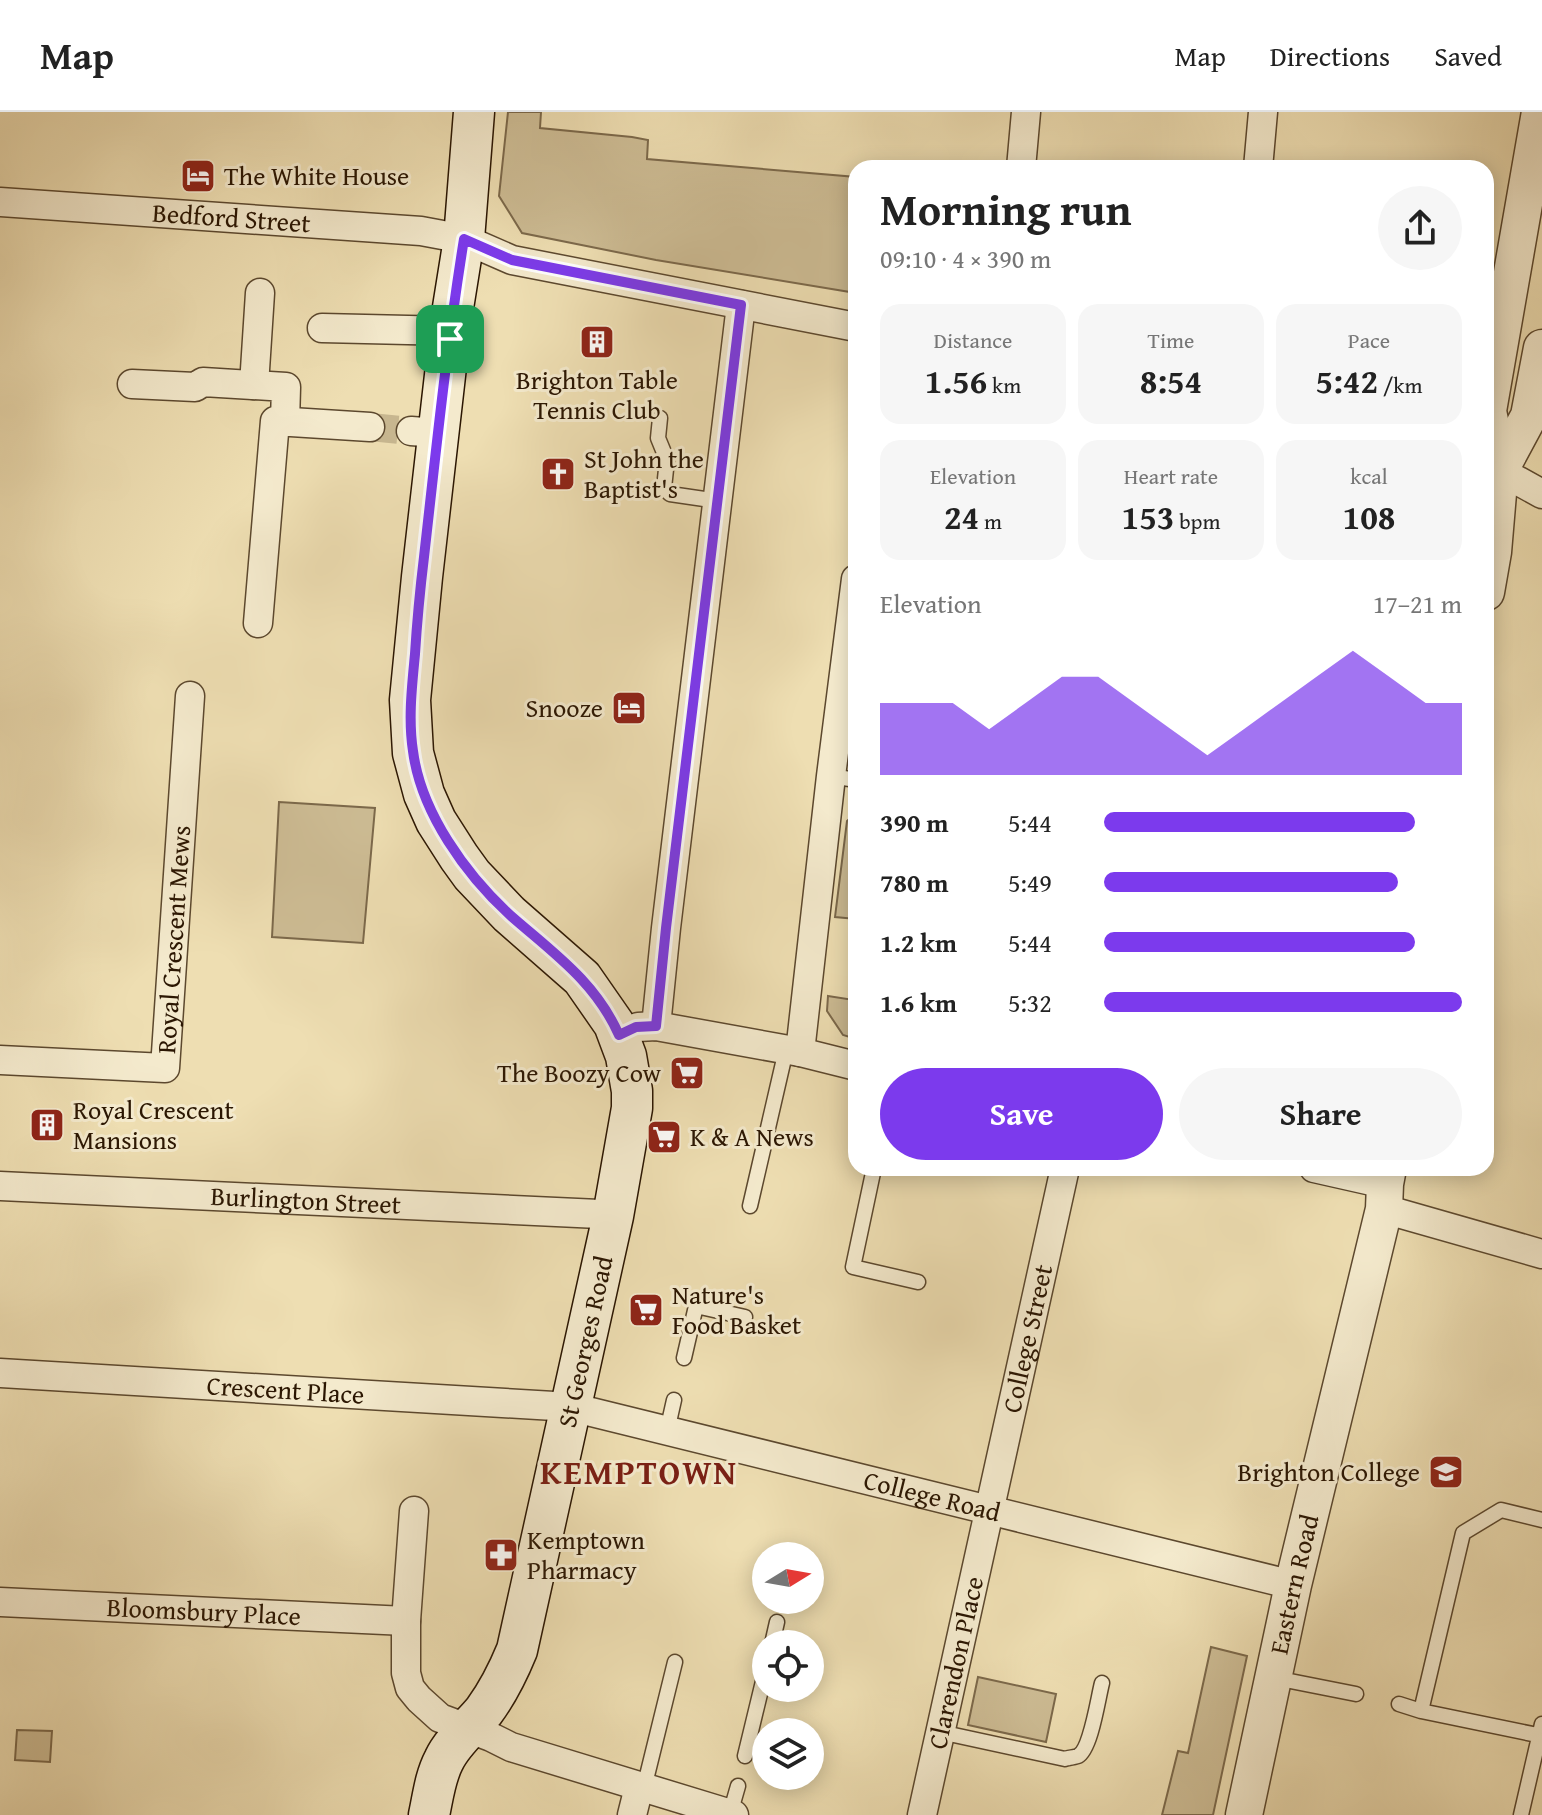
<!DOCTYPE html>
<meta charset="utf-8">
<style>
:root{--surface:#fff;--page:#f6f6f6;--text:#222;--muted:#767676;--line:#e0e0e0;--accent:#7c3aed}
body{margin:0;font-family:"Gentium Book Plus",serif;background:var(--page);color:var(--text);height:100vh;display:flex;flex-direction:column;font-size:30px;white-space:nowrap}
*{box-sizing:border-box;margin:0}
p{font-size:26px;color:var(--muted)}
.icon{flex:none;width:44px;height:44px;fill:none;stroke:currentColor;stroke-width:2;stroke-linecap:round;stroke-linejoin:round}
.map{position:relative;flex:1;overflow:hidden}
.side{position:absolute;left:848px;top:48px;width:646px;height:1016px;display:flex;flex-direction:column;background:var(--surface);border-radius:24px;box-shadow:0 4px 20px #0003}
.side>*{flex:none}
.needle{width:52px;rotate:79deg}
.buttons{position:absolute;left:752px;top:1430px;display:grid;gap:16px}
.buttons a{display:grid;place-items:center;width:72px;height:72px;border-radius:50%;background:var(--surface);box-shadow:0 4px 20px #0003;font-size:40px}
.pin{position:absolute;display:grid;place-items:center;width:68px;height:68px;color:#fff;margin:-34px;border-radius:16px;box-shadow:0 4px 12px #0006}
.round{display:grid;place-items:center;flex:none;width:84px;height:84px;border-radius:42px;background:var(--page)}
.head{display:flex;align-items:center;justify-content:space-between;height:136px;padding:0 32px}
h1{font-size:44px;font-weight:700;line-height:60px}
.figures{display:grid;grid-template-columns:repeat(3,1fr);gap:12px;height:136px;padding:8px 32px}
.figures div{display:grid;align-content:center;border-radius:20px;background:var(--page);text-align:center}
.figures b{font-size:34px;font-weight:700}
.figures small{font-size:22px;font-weight:400}
.figures p{font-size:22px}
.chart{height:224px;padding:16px 32px}
.chart p{display:flex;justify-content:space-between}
.chart svg{width:100%;height:144px;margin-top:8px;fill:var(--accent);opacity:.7}
.button{display:flex;gap:16px;margin-top:auto;padding:16px 32px}
.button a{flex:1;height:92px;border-radius:48px;background:var(--accent);color:#fff;font-size:32px;font-weight:700;line-height:92px;text-align:center}
.button a+a{background:var(--page);color:var(--text)}
ul{padding:0 32px;list-style:none;font-size:26px}
li{display:grid;grid-template-columns:128px 96px 1fr;align-items:center;height:60px}
li i{height:20px;border-radius:10px;background:var(--accent)}
header{display:flex;align-items:center;gap:48px;box-sizing:border-box;height:112px;padding:0 40px;background:var(--surface);border-bottom:2px solid var(--line)}
header strong{font-size:38px}
nav{display:flex;gap:44px;margin-inline-start:auto;font-size:28px}
.map>svg:first-child{display:block}
.green{fill:#cdbc94;stroke:#7c694b;stroke-width:2}
.lines{fill:none;stroke-linecap:round;stroke-linejoin:round}
.minor-tunnel{stroke:#c7b68f;stroke-width:28;stroke-dasharray:28 14;stroke-linecap:butt}
.service-casing{stroke:#5c482e;stroke-width:17}
.minor-casing{stroke:#5c482e;stroke-width:31}
.tertiary-casing{stroke:#5c482e;stroke-width:39}
.secondary-casing{stroke:#2b1602;stroke-width:43}
.service{stroke:#f4eacd;stroke-width:14}
.minor{stroke:#f4eacd;stroke-width:28}
.tertiary{stroke:#f4eacd;stroke-width:36}
.secondary{stroke:#f4eacd;stroke-width:40}
.route-casing{stroke:#fff;stroke-width:16}
.route{stroke:#7c3aed;stroke-width:10}
.labels{text-anchor:middle;stroke-width:6;stroke-linejoin:round;paint-order:stroke}
.poi-label{font-size:26px;fill:#2b1602;stroke:#f4eacd;text-anchor:start}
.street-label{font-size:26px;fill:#2b1602;stroke:#f4eacd}
.district-label{font-size:34px;font-weight:bold;letter-spacing:2px;fill:#7a1f14;stroke:#f4eacd}
</style>
<header>
<strong>Map</strong>
<nav><a>Map</a><a>Directions</a><a>Saved</a></nav>
</header>
<div class="map">
<svg width="1542" height="1703" viewBox="0 0 1542 1703">
<rect width="100%" height="100%" fill="#eedeb2"/>
<filter id="stains"><feTurbulence type="fractalNoise" baseFrequency=".0025" numOctaves="4"/><feColorMatrix values="0 0 0 0 .2 0 0 0 0 .09 0 0 0 0 .02 0 0 0 .5 -.17"/></filter>
<radialGradient id="worn" r=".72"><stop offset=".6" stop-color="#630" stop-opacity="0"/><stop offset="1" stop-color="#630" stop-opacity=".3"/></radialGradient>
<path class="green" d="M508 0H541L540 16 632 25 648 28 647 47 856 65V181L656 148 522 121 499 84Z
M279 690 375 696 363 831 272 825Z
M856 701V807L835 805 847 709Z
M828 884 854 888 853 903 856 904V927L843 923 827 899Z
M1211 1535 1247 1544 1213 1703H1162L1178 1639 1188 1641Z
M978 1565 1056 1582 1046 1630 968 1613Z
M17 1618 52 1619 50 1650 15 1648Z"/>
<g class="lines">
<path class="minor-tunnel" d="M370 315 411 319"/>
<g class="service-casing">
<path id="service" d="M660 306 658 326 667 348 664 376 670 382 718 389
M831 664 856 668
M874 1056 853 1155 918 1170
M750 1094 786 938
M684 1246 696 1194 745 1205
M667 1319 674 1288
M772 1532 777 1510
M1275 1566 1356 1582
M1399 1592 1421 1599 1542 1624
M1421 1599 1463 1421 1501 1398 1542 1408
M940 1620 1065 1647C1067 1646 1076 1645 1078 1644 1091 1637 1098 1586 1102 1571
M745 1644 766 1557
M644 1676 675 1550
M730 1702 738 1674
M1521 1703 1542 1612"/>
</g>
<g class="minor-casing">
<g id="minor">
<path d="M1021 56 1026 0"/>
<path d="M1258 56 1263 0"/>
<path id="s1" d="M0 90 421 119 464 127 512 148 856 215"/>
<path d="M322 216 451 219"/>
<path d="M132 272 195 275 203 270 286 275 285 310"/>
<path d="M254 273 260 181"/>
<path d="M411 319 438 321"/>
<path d="M1486 351 1542 382"/>
<path d="M258 511 275 309 370 315"/>
<path d="M656 914 666 816 741 193"/>
<path d="M638 915 656 914 800 940 856 954"/>
<path d="M800 940 831 664 856 467"/>
<path id="s2" d="M0 948 165 956 190 584"/>
<path d="M1314 1056 1385 1072"/>
<path id="s3" d="M0 1074 599 1102 613 1104"/>
<path d="M1384 1097 1542 1142"/>
<path id="s4" d="M0 1261 571 1295 1293 1473"/>
<path d="M414 1399 406 1509V1561L410 1576 419 1587 440 1606 491 1625 511 1635 734 1703"/>
<path id="s5" d="M0 1490 406 1509"/>
<path d="M632 1703 639 1675"/>
<path id="s6" d="M922 1703 1065 1056"/>
</g>
</g>
<g class="tertiary-casing">
<g id="tertiary">
<path d="M1500 358 1529 304 1542 236"/>
<path d="M1486 480 1493 440 1500 358 1488 299 1540 0"/>
<path id="s7" d="M1244 1703 1293 1473 1384 1097 1385 1072 1388 1056"/>
</g>
</g>
<g class="secondary-casing">
<g id="secondary">
<path id="s8" d="M429 1703C433 1685 435 1665 444 1648 453 1629 471 1615 484 1599 498 1580 508 1560 517 1538L613 1104 632 996V979L626 944 614 912 582 866 509 802 472 763 459 745 436 709 424 682 413 641 410 588 422 465 452 202 464 127 474 0"/>
</g>
</g>
<use href="#service" class="service"/>
<use href="#minor" class="minor"/>
<use href="#tertiary" class="tertiary"/>
<use href="#secondary" class="secondary"/>
</g>
<g class="lines">
<g class="route-casing">
<path id="route" d="M464 127 512 148 741 193 666 816 656 914 636 915 619 923C595 869 552 840 510 803 486 781 465 756 448 729 431 702 417 670 413 639 408 607 412 574 415 542 417 510 420 478 424 445 436 339 447 232 464 127Z"/>
</g>
<use href="#route" class="route"/>
</g>
<defs>
<g id="hotel-square" transform="scale(1.8)"><rect x="-9" y="-9" width="18" height="18" rx="4" fill="#8f2418" stroke="#f4eacd"/><path d="M-6-4.5h1.5V1H6V5H4.5V3h-9V5H-6ZM-4 0a1.8 1.8 0 1 1 3.6 0ZM.5 0V-2.5h3Q6-2.5 6 0Z" fill="#fff"/></g>
<g id="building-square" transform="scale(1.8)"><rect x="-9" y="-9" width="18" height="18" rx="4" fill="#8f2418" stroke="#f4eacd"/><path d="M-4-6H4V6H1V3H-1V6H-4ZM-2.5-4.3h1.7v1.8h-1.7ZM.8-4.3h1.7v1.8H.8ZM-2.5-1h1.7V.8h-1.7ZM.8-1h1.7V.8H.8Z" fill="#fff"/></g>
<g id="church-square" transform="scale(1.8)"><rect x="-9" y="-9" width="18" height="18" rx="4" fill="#8f2418" stroke="#f4eacd"/><path d="M-1.2-6h2.4v3.5h3.3v2.4h-3.3V6h-2.4V-.1h-3.3v-2.4h3.3Z" fill="#fff"/></g>
<g id="supermarket-square" transform="scale(1.8)"><rect x="-9" y="-9" width="18" height="18" rx="4" fill="#8f2418" stroke="#f4eacd"/><path d="M-6-5.5h2.5l.6 2H6L4.5 2H-2.5L-4.4-4H-6ZM-1.5 3.2a1.3 1.3 0 1 0 .1 0ZM3 3.2a1.3 1.3 0 1 0 .1 0Z" fill="#fff"/></g>
<g id="school-square" transform="scale(1.8)"><rect x="-9" y="-9" width="18" height="18" rx="4" fill="#8f2418" stroke="#f4eacd"/><path d="M0-5L7-2L0 1L-7-2ZM-4 1L0 2.5L4 1V4Q0 6-4 4Z" fill="#fff"/></g>
<g id="pharmacy-square" transform="scale(1.8)"><rect x="-9" y="-9" width="18" height="18" rx="4" fill="#8f2418" stroke="#f4eacd"/><path d="M-2-6h4v4h4v4h-4v4h-4v-4h-4v-4h4Z" fill="#fff"/></g>
</defs>
<g fill-rule="evenodd">
<use href="#hotel-square" x="198" y="64"/>
<use href="#building-square" x="597" y="230"/>
<use href="#church-square" x="558" y="362"/>
<use href="#hotel-square" x="629" y="596"/>
<use href="#supermarket-square" x="687" y="961"/>
<use href="#building-square" x="47" y="1013"/>
<use href="#supermarket-square" x="664" y="1025"/>
<use href="#supermarket-square" x="646" y="1198"/>
<use href="#school-square" x="1446" y="1360"/>
<use href="#pharmacy-square" x="501" y="1443"/>
</g>
<g class="labels">
<g class="poi-label">
<text x="224" y="73">The White House</text>
<text x="597" y="277" text-anchor="middle">Brighton Table<tspan x="597" dy="30">Tennis Club</tspan></text>
<text x="584" y="356">St John the<tspan x="584" dy="30">Baptist's</tspan></text>
<text x="603" y="605" text-anchor="end">Snooze</text>
<text x="661" y="970" text-anchor="end">The Boozy Cow</text>
<text x="73" y="1007">Royal Crescent<tspan x="73" dy="30">Mansions</tspan></text>
<text x="690" y="1034">K &amp; A News</text>
<text x="672" y="1192">Nature's<tspan x="672" dy="30">Food Basket</tspan></text>
<text x="1420" y="1369" text-anchor="end">Brighton College</text>
<text x="527" y="1437">Kemptown<tspan x="527" dy="30">Pharmacy</tspan></text>
</g>
<g class="street-label">
<text dy="9" stroke="none"><textPath href="#s1" startOffset="232">Bedford Street</textPath></text>
<text dy="9" stroke="none"><textPath href="#s2" startOffset="294">Royal Crescent Mews</textPath></text>
<text dy="9" stroke="none"><textPath href="#s3" startOffset="306">Burlington Street</textPath></text>
<text dy="9" stroke="none"><textPath href="#s6" startOffset="488">College Street</textPath></text>
<text dy="9" stroke="none"><textPath href="#s8" startOffset="506">St Georges Road</textPath></text>
<text dy="9" stroke="none"><textPath href="#s4" startOffset="286">Crescent Place</textPath></text>
<text dy="9" stroke="none"><textPath href="#s4" startOffset="944">College Road</textPath></text>
<text dy="9" stroke="none"><textPath href="#s7" startOffset="236">Eastern Road</textPath></text>
<text dy="9" stroke="none"><textPath href="#s5" startOffset="204">Bloomsbury Place</textPath></text>
<text dy="9" stroke="none"><textPath href="#s6" startOffset="156">Clarendon Place</textPath></text>
</g>
<g class="district-label">
<text x="639" y="1372">KEMPTOWN</text>
</g>
</g>
<rect width="100%" height="100%" filter="url(#stains)"/>
<rect width="100%" height="100%" fill="url(#worn)"/>
</svg>
<div class="buttons">
<a><svg class="needle" viewBox="-14 -14 28 28"><path d="M0-13l5 13h-10z" fill="#e53935"/><path d="M0 13l5-13h-10z" fill="#767676"/></svg></a>
<a><svg class="icon" aria-label="locate" viewBox="0 0 24 24"><circle cx="12" cy="12" r="6"/><path d="M12 2v4M12 18v4M2 12h4M18 12h4"/></svg></a>
<a><svg class="icon" aria-label="layers" viewBox="0 0 24 24"><path d="M12 4l9 5-9 5-9-5zM3 14l9 5 9-5"/></svg></a>
</div>
<div class="pin" style="left:450px;top:227px;background:#1e9e55"><svg class="icon" aria-label="arrive" viewBox="0 0 24 24"><path d="M6 21V4h12l-3 4 3 4H6"/></svg></div>
<section class="side">
<div class="head"><div><h1>Morning run</h1><p>09:10 · 4 × 390 m</p></div><a class="round"><svg class="icon" aria-label="share" viewBox="0 0 24 24"><path d="M12 15V3M7 8l5-5 5 5M5 13v7h14v-7"/></svg></a></div>
<div class="figures">
<div><p>Distance</p><b>1.56<small> km</small></b></div>
<div><p>Time</p><b>8:54</b></div>
<div><p>Pace</p><b>5:42<small> /km</small></b></div>
</div>
<div class="figures">
<div><p>Elevation</p><b>24<small> m</small></b></div>
<div><p>Heart rate</p><b>153<small> bpm</small></b></div>
<div><p>kcal</p><b>108</b></div>
</div>
<div class="chart"><p><span>Elevation</span>17–21 m</p>
<svg viewBox="0 0 160 44" preserveAspectRatio="none"><path d="M0 44V22L10 22L20 22L30 30L40 22L50 14L60 14L70 22L80 30L90 38L100 30L110 22L120 14L130 6L140 14L150 22L160 22V44z"/></svg>
</div>
<ul>
<li><b>390 m</b>5:44<i style="width:87%"></i></li>
<li><b>780 m</b>5:49<i style="width:82%"></i></li>
<li><b>1.2 km</b>5:44<i style="width:87%"></i></li>
<li><b>1.6 km</b>5:32<i style="width:100%"></i></li>
</ul>
<div class="button"><a>Save</a><a>Share</a></div>
</section>
</div>
